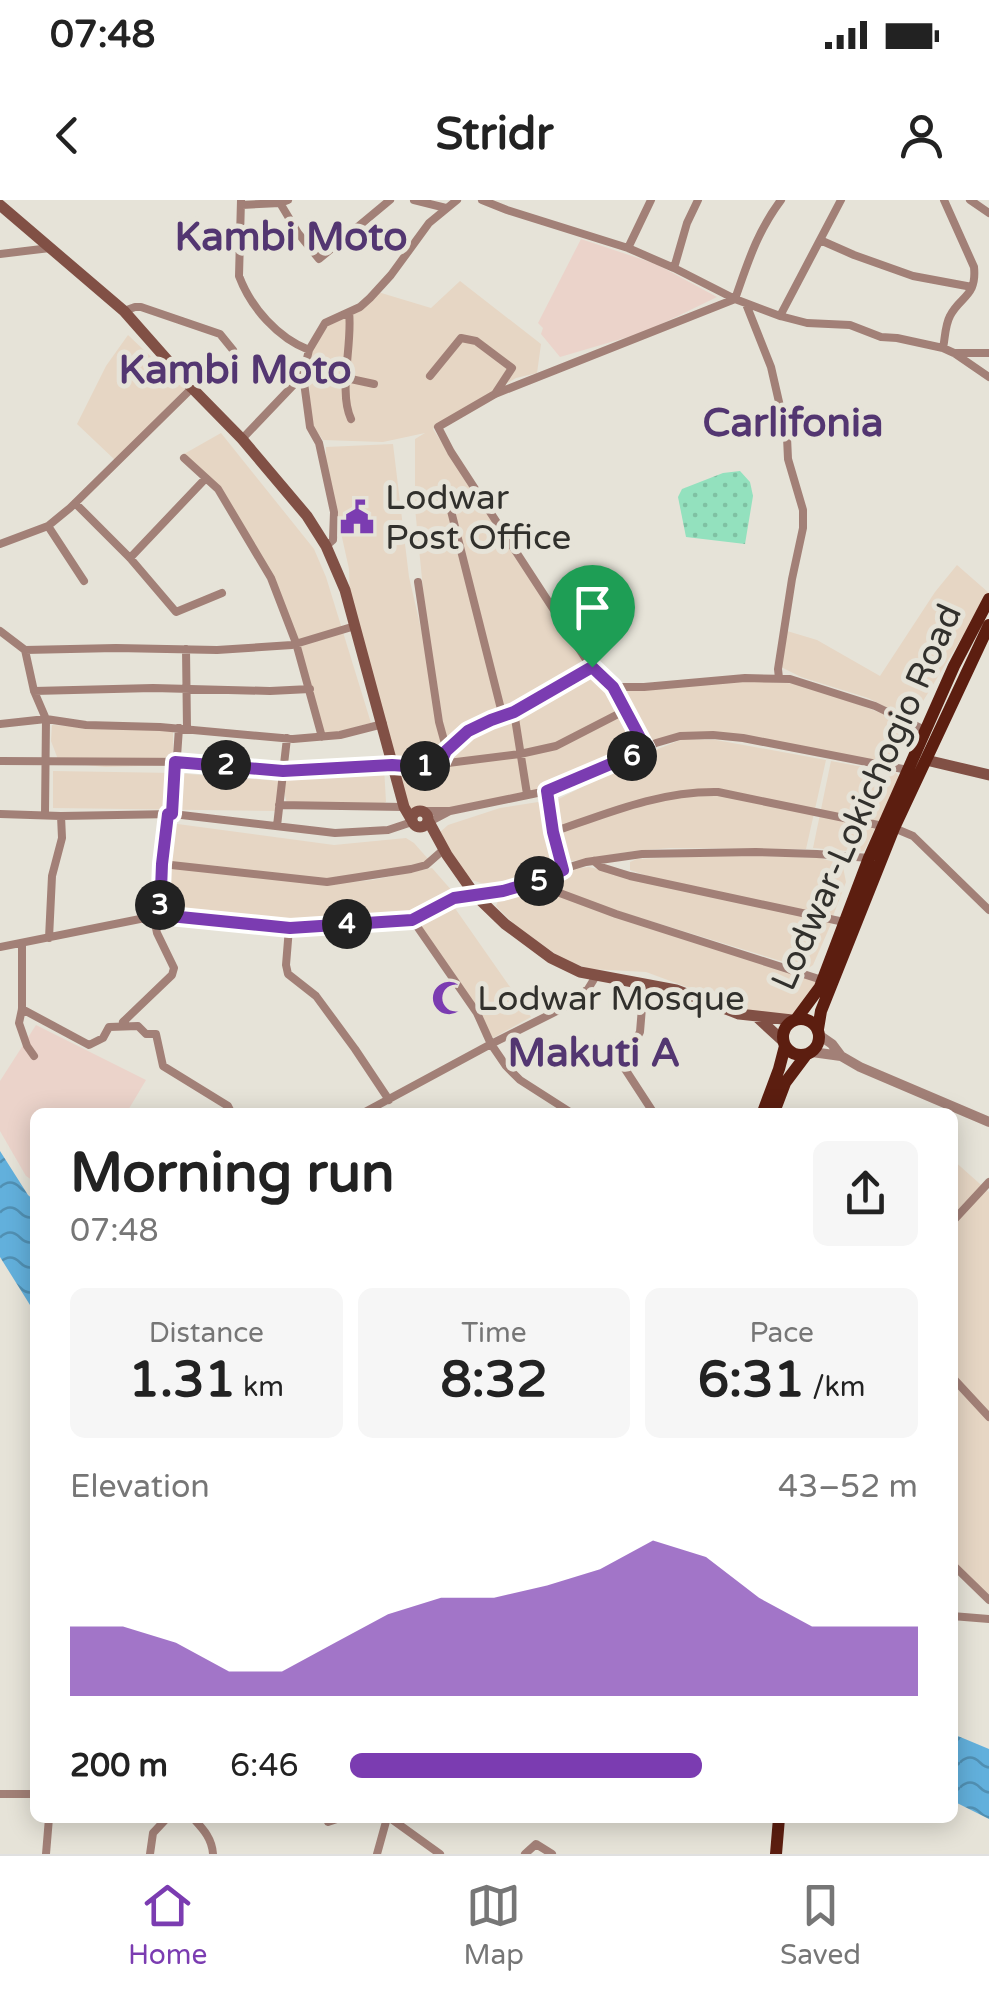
<!DOCTYPE html>
<meta charset="utf-8">
<style>
:root{--surface:#fff;--page:#f6f6f6;--text:#222;--muted:#767676;--line:#e0e0e0;--accent:#7b3cb1}
body{margin:0;font-family:"Varela Round",sans-serif;background:var(--page);color:var(--text);height:100vh;display:flex;flex-direction:column;font-size:38px;white-space:nowrap}
*{box-sizing:border-box;margin:0}
p{font-size:32px;color:var(--muted)}
.icon{flex:none;width:55px;height:55px;fill:none;stroke:currentColor;stroke-width:2;stroke-linecap:round;stroke-linejoin:round}
.map{position:relative;flex:1;overflow:hidden}
.drawer{position:absolute;left:30px;top:908px;width:928px;height:715px;display:flex;flex-direction:column;background:var(--surface);border-radius:15px;box-shadow:0 5px 25px #0003}
.drawer>*{flex:none}
.pin{position:absolute;display:grid;place-items:center;width:85px;height:85px;color:#fff;margin:-102px -42px;border-radius:50% 50% 50% 0;rotate:-45deg;box-shadow:0 0 10px #0007}
.pin .icon{rotate:45deg}
.km{position:absolute;width:50px;height:50px;margin:-25px;border-radius:50%;background:#222;color:#fff;font-size:28px;line-height:50px;text-align:center}
.round{display:grid;place-items:center;flex:none;width:105px;height:105px;border-radius:15px;background:var(--page)}
.headline{display:flex;align-items:center;justify-content:space-between;height:170px;padding:0 40px}
h1{font-size:55px;font-weight:700;line-height:75px}
.metrics{display:grid;grid-template-columns:repeat(3,1fr);gap:15px;height:170px;padding:10px 40px}
.metrics div{display:grid;align-content:center;border-radius:15px;background:var(--page);text-align:center}
.metrics b{font-size:50px;font-weight:700}
.metrics small{font-size:28px;font-weight:400}
.metrics p{font-size:28px}
.chart{height:280px;padding:20px 40px}
.chart p{display:flex;justify-content:space-between}
.chart svg{width:100%;height:180px;margin-top:10px;fill:var(--accent);opacity:.7}
ul{padding:0 40px;list-style:none;font-size:32px}
li{display:grid;grid-template-columns:160px 120px 1fr;align-items:center;height:75px}
li i{height:25px;border-radius:12px;background:var(--accent)}
.status{display:flex;justify-content:space-between;align-items:center;height:70px;padding:0 50px;background:var(--surface);direction:ltr}
.status svg{height:28px;fill:currentColor}
header{display:flex;justify-content:space-between;align-items:center;height:130px;padding:0 40px;background:var(--surface);font-size:45px;font-weight:700}
.tabs{display:flex;justify-content:space-around;align-items:center;height:140px;border-top:2px solid var(--line);background:var(--surface);font-size:28px;color:var(--muted)}
.tabs a{display:grid;justify-items:center;gap:5px}
.tabs .on{color:var(--accent)}
.map>svg:first-child{display:block}
.commercial{fill:#e6d6c4}
.education{fill:#ebd3ca}
.garden{fill:url(#garden-dots)}
.water{fill:url(#water-waves)}
.lines{fill:none;stroke-linecap:round;stroke-linejoin:round}
.minor{stroke:#a28077;stroke-width:8}
.tertiary{stroke:#a28077;stroke-width:10}
.secondary{stroke:#815045;stroke-width:11}
.trunk{stroke:#5c1e10;stroke-width:12}
.route-casing{stroke:#fff;stroke-width:20}
.route{stroke:#7b3cb1;stroke-width:12}
.labels{text-anchor:middle;stroke-width:10;stroke-linejoin:round;paint-order:stroke}
.poi-label{font-size:35px;fill:#31302c;stroke:#e6e3d8;text-anchor:start}
.street-label{font-size:35px;fill:#31302c;stroke:#e6e3d8}
.quarter-label{font-size:40px;font-weight:bold;fill:#533671;stroke:#e6e3d8}
</style>
<div class="status"><b>07:48</b><svg viewBox="0 0 49 12"><path d="M0 12V9h3v3zM5 12V6h3v6zM10 12V3h3v9zM15 12V0h3v12zM26 1h20v11H26zM47 4h2v5h-2z"/></svg></div>
<header><svg class="icon" aria-label="back" viewBox="0 0 24 24"><path d="M15 5l-7 7 7 7"/></svg>Stridr<svg class="icon" aria-label="person" viewBox="0 0 24 24"><circle cx="12" cy="8" r="4"/><path d="M4 21q1-7 8-7t8 7"/></svg></header>
<div class="map">
<svg width="989" height="1654" viewBox="0 0 989 1654">
<defs>
<pattern id="garden-dots" width="8" height="8" patternUnits="userSpaceOnUse" patternTransform="scale(2.5)"><rect width="8" height="8" fill="#93e1be"/><path d="M2 2h.1M6 6h.1" fill="none" stroke="#7fc1a3" stroke-width="1.8" stroke-linecap="round"/></pattern>
<pattern id="water-waves" width="16" height="10" patternUnits="userSpaceOnUse" patternTransform="scale(2.5)"><rect width="16" height="10" fill="#62b0dc"/><path d="M0 5q4-4 8 0t8 0" fill="none" stroke="#5190b3"/></pattern>
</defs>
<rect width="100%" height="100%" fill="#e6e3d8"/>
<path class="commercial" d="M460 81 541 144 537 173 516 178 435 225 433 229 585 464 511 513 496 516 447 547 425 409 415 308V239L425 233 383 242 323 240 312 225 308 170 314 146 324 128 378 92 431 108Z
M128 135 185 189 115 260 77 224 106 166Z
M221 233 314 349 326 377 371 523 324 535 273 376 221 288 184 254Z
M393 244 409 377 425 446 443 551 431 564 392 570 350 400 349 369 326 265V247Z
M957 365 989 393 917 511 898 513 868 498 801 477 781 467 787 431 817 440 880 476 935 392Z
M592 473 604 481 623 512 551 545 527 551 448 560 449 552 470 533 492 521 522 513Z
M749 481 804 484 894 518 903 525 894 565 825 551 675 534 645 543 620 491Z
M625 513 639 546 563 589 550 594 423 615 409 610 400 576 408 571 560 547Z
M52 525 173 531V565L105 567 59 562 51 541Z
M683 539 716 540 826 560 806 649 670 648 634 651 567 662 563 657 555 627 553 602 648 553Z
M831 561 896 573 900 578 864 651 858 652 813 648Z
M384 567 386 602 382 604H287L284 591 287 571Z
M53 571 174 573 279 581 277 611 53 608Z
M538 602 544 606 554 664 548 674 527 683 496 688 472 680 467 676 439 633 448 625 500 608Z
M170 623 334 645 406 638 414 643 429 660 415 666 326 679 165 661Z
M734 655 819 658 835 662 843 667 846 682 833 716 668 683 630 670V662L637 659Z
M165 666 327 684 373 680 432 668 453 692 410 715 276 723 163 710Z
M589 667 679 689 822 719 831 724 813 765 807 769 595 704 551 687 550 682 553 679 572 669Z
M544 688 819 782 803 822 797 825 784 823 646 772 590 769 564 760 515 725 496 706 500 697Z
M452 704 531 817 493 838 452 772 419 727 421 719Z
M952 959 989 992V1394L979 1387 953 1361Z"/>
<path class="education" d="M581 39 656 64 717 97 645 132 560 157 541 134 543 128 538 123Z
M36 825 146 880 127 912H35V982L26 976 0 931V881Z"/>
<path class="garden" d="M740 271 750 282 753 296 745 344 686 337 678 297 682 289 723 273Z"/>
<path class="water" d="M0 951 28 995 35 1001V1113L0 1057Z
M953 1534 989 1549V1619L953 1601Z"/>
<g class="lines">
<path class="minor" d="M241 0 239 76C251 108 278 138 309 150
M414 0 446 8
M482 0 507 10 628 48 674 68 735 99 780 116 807 123 850 125 881 137 897 138 943 148 954 153 989 177
M970 0 989 13
M280 3 298 33 319 59 390 0
M242 5 280 3 288 0
M820 40 854 55 913 76 972 87
M628 48 651 0
M0 54 50 48
M674 68 687 23 698 0
M746 104 771 167 787 237 788 259 803 310V328L792 379 778 469 779 478
M124 111 135 107H141L220 134 233 150
M349 112C353 143 338 191 351 219
M780 116 841 0
M943 148C945 139 945 125 950 116 960 96 977 97 974 67L944 0
M954 153H989
M430 176 461 138 476 141 512 168 495 194
M346 178 374 184
M242 239 303 175
M184 258 218 289 271 378 296 443 322 537
M446 291 503 517
M75 303 130 358 176 412 222 393
M48 326 84 381
M0 344 48 326 70 308 192 188
M326 346 333 340 334 312 319 243 310 227 303 175 309 150 325 123 360 107 370 98 391 75 429 23 457 0
M130 358 206 278
M418 382 439 522 447 551
M0 431 25 450 116 448 217 450 292 445 355 426
M186 449 187 529
M25 450 34 491 46 519 45 614
M613 487H644L745 478 790 479 875 506 925 530
M34 491 153 488 270 491 310 489
M514 512 527 594
M0 524 46 519 86 525 160 527 293 539 340 535 383 524
M645 549 613 487 591 467 451 252 438 227 495 194 735 99C748 62 757 32 781 0
M0 561 199 562 283 571 392 565 418 567 440 564 447 551 468 531 491 520 514 512 591 467
M440 564 520 554 556 546 626 510
M547 591 553 632 563 669
M279 605 404 607
M422 611H450
M0 614 61 616 173 614 335 633 388 630 412 622
M173 614 179 528
M429 622 450 611 547 591 617 563 656 543 680 536 713 535 743 538 908 570
M277 626 287 538
M894 628 913 636 989 710
M553 632C608 613 659 591 718 592L883 626
M594 661 601 667 630 676 844 722
M162 664 327 682 411 669 426 665 442 651
M542 680 549 689 616 714 822 780
M160 715 162 664 168 614
M412 719 477 813 491 844 506 866 520 880 570 912
M289 728 286 765 288 774 316 796 355 849 389 900
M49 738 52 676 62 638 61 616
M22 743V809L19 823 27 846 34 856
M0 747 160 715 289 728 412 719 454 698 503 691 542 680 563 669 586 662 642 654 756 652 817 654 869 658
M644 783 640 832 626 857 625 869 653 912
M22 809 89 845 103 838 109 827 138 826 146 834H156L163 866 228 906 231 912
M123 822 172 775 174 768 157 733 154 718
M365 912 491 844 563 808 588 789 596 776
M952 1022 989 982
M952 1177 989 1217
M952 1364 989 1400
M952 1416 989 1419
M0 1594H35
M193 1618C203 1629 212 1638 213 1654
M390 1618 440 1654
M328 1622 340 1618
M46 1654 49 1618
M150 1654 153 1633 167 1618
M377 1654 387 1618
M525 1654 536 1644 552 1654"/>
<path class="tertiary" d="M819 835 832 844 841 856 860 867 989 922
M812 852 841 856"/>
<path class="secondary" d="M0 5 124 111 192 188 242 239 307 316 326 346 345 390 404 607 411 619
M926 560 989 575
M412 619a8 8 0 1 1 16 0a8 8 0 1 1-16 0Z
M429 622 447 655 475 695 505 724 551 758 580 772 676 790 739 814 792 820
M758 818 783 841"/>
<path class="trunk" d="M797 818 820 787 869 658 954 466 989 399
M783 837a18 18 0 1 1 36 0a18 18 0 1 1-36 0Z
M818 829 821 811 894 628 989 425
M763 912 779 869 785 846
M774 912 785 883 806 855
M776 1654 779 1618"/>
</g>
<g class="lines">
<g class="route-casing">
<path id="route" d="M592 467 613 487 646 549 547 591 553 632 563 670 542 680 503 691 454 698 412 720 290 728 160 715 162 664 168 614H172L175 562 283 571 392 565 418 567 440 564 446 551 468 531 491 520 514 512Z"/>
</g>
<use href="#route" class="route"/>
</g>
<defs>
<g id="civic-bare" transform="scale(2.7)"><path d="M-.6-6.5H3V-4.5H.6V-3L4-1V1h2V6H-6V1h2V-1L-.6-3ZM-1.2 2.5V6h2.4V2.5Z" fill="#7b3cb1" stroke="#e6e3d8" stroke-width="2.5" paint-order="stroke"/></g>
<g id="mosque-bare" transform="scale(2.7)"><path d="M3.5-4.9A6 6 0 1 0 3.5 4.9A5 5 0 1 1 3.5-4.9Z" fill="#7b3cb1" stroke="#e6e3d8" stroke-width="2.5" paint-order="stroke"/></g>
</defs>
<g fill-rule="evenodd">
<use href="#civic-bare" x="357" y="317"/>
<use href="#mosque-bare" x="449" y="798"/>
</g>
<g class="labels">
<g class="poi-label">
<text x="385" y="309">Lodwar<tspan x="385" dy="40">Post Office</tspan></text>
<text x="477" y="810">Lodwar Mosque</text>
</g>
<g class="street-label">
<text transform="translate(866 597) rotate(-66)" y="12">Lodwar-Lokichogio Road</text>
</g>
<g class="quarter-label">
<text x="291" y="50">Kambi Moto</text>
<text x="235" y="183">Kambi Moto</text>
<text x="793" y="236">Carlifonia</text>
<text x="594" y="866">Makuti A</text>
</g>
</g>
</svg>
<div class="pin" style="left:592px;top:467px;background:#1e9e55"><svg class="icon" aria-label="arrive" viewBox="0 0 24 24"><path d="M6 21V4h12l-3 4 3 4H6"/></svg></div>
<b class="km" style="left:425px;top:566px">1</b>
<b class="km" style="left:226px;top:565px">2</b>
<b class="km" style="left:160px;top:705px">3</b>
<b class="km" style="left:347px;top:724px">4</b>
<b class="km" style="left:539px;top:681px">5</b>
<b class="km" style="left:632px;top:556px">6</b>
<section class="drawer">
<div class="headline"><div><h1>Morning run</h1><p>07:48</p></div><a class="round"><svg class="icon" aria-label="share" viewBox="0 0 24 24"><path d="M12 15V3M7 8l5-5 5 5M5 13v7h14v-7"/></svg></a></div>
<div class="metrics">
<div><p>Distance</p><b>1.31<small> km</small></b></div>
<div><p>Time</p><b>8:32</b></div>
<div><p>Pace</p><b>6:31<small> /km</small></b></div>
</div>
<div class="chart"><p><span>Elevation</span>43–52 m</p>
<svg viewBox="0 0 160 44" preserveAspectRatio="none"><path d="M0 44V27L10 27L20 31L30 38L40 38L50 31L60 24L70 20L80 20L90 17L100 13L110 6L120 10L130 20L140 27L150 27L160 27V44z"/></svg>
</div>
<ul>
<li><b>200 m</b>6:46<i style="width:62%"></i></li>
</ul>
</section>
</div>
<nav class="tabs">
<a class="on"><svg class="icon" aria-label="home" viewBox="0 0 24 24"><path d="M3 11l9-7 9 7M6 9v11h12V9"/></svg>Home</a>
<a><svg class="icon" aria-label="map" viewBox="0 0 24 24"><path d="M3 6l6-2 6 2 6-2v14l-6 2-6-2-6 2zM9 4v14M15 6v14"/></svg>Map</a>
<a><svg class="icon" aria-label="saved" viewBox="0 0 24 24"><path d="M7 4h10v16l-5-4-5 4z"/></svg>Saved</a>
</nav>
